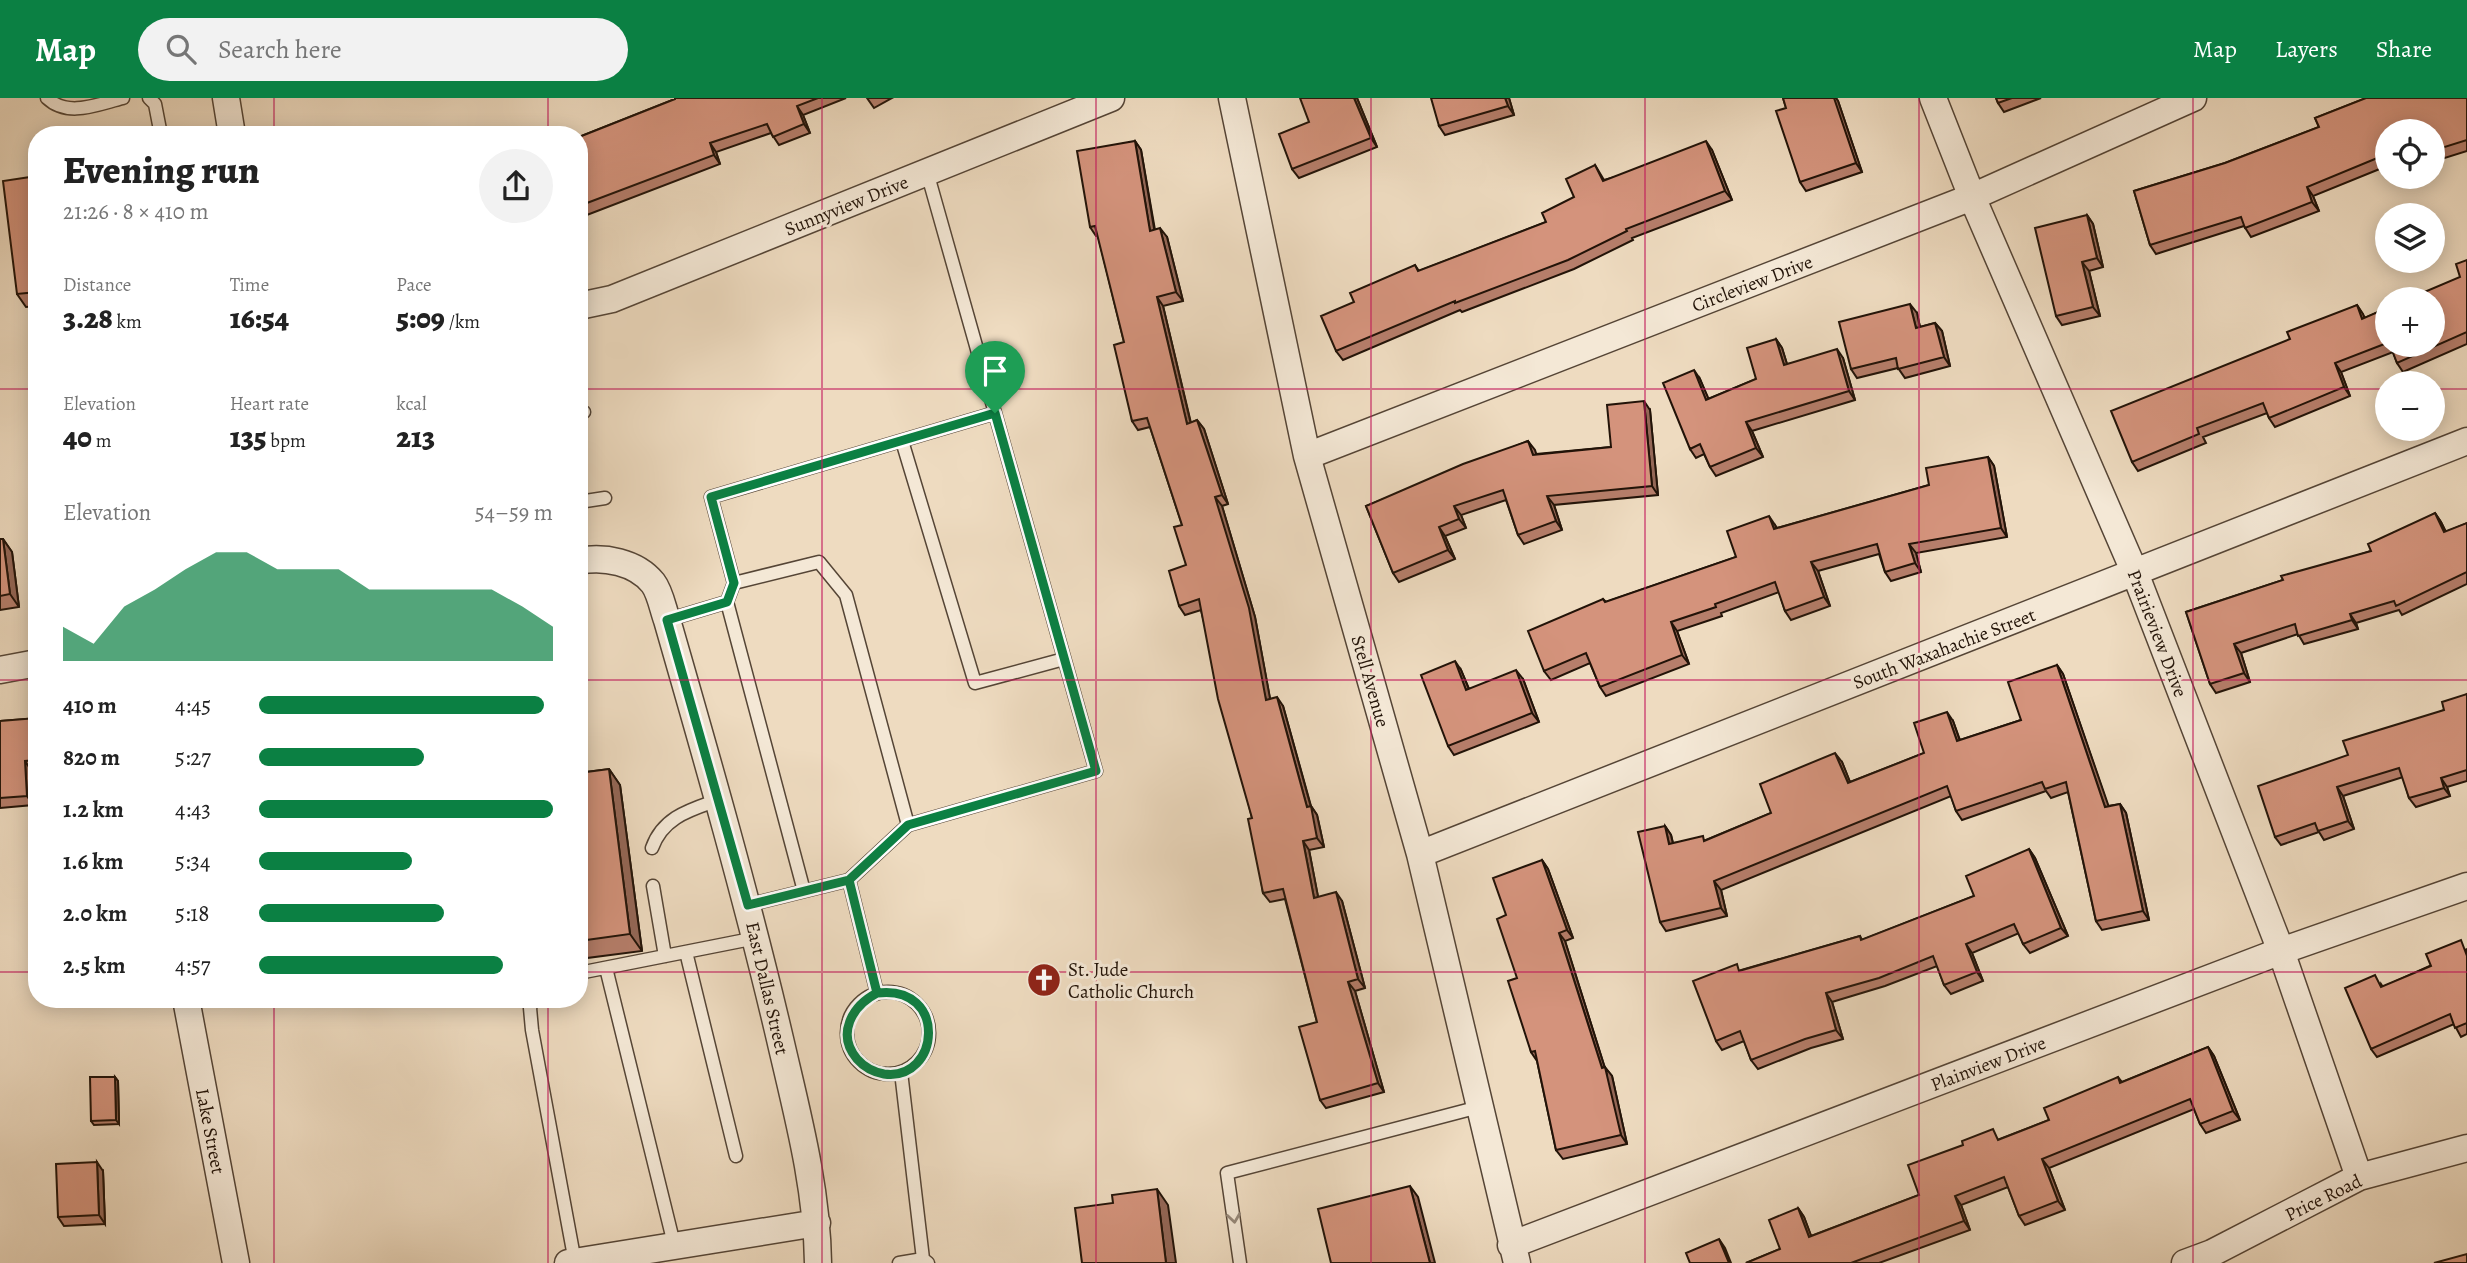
<!DOCTYPE html>
<meta charset="utf-8">
<style>
:root{--surface:#fff;--page:#f2f2f2;--text:#222;--muted:#767676;--accent:#0b8043}
body{margin:0;font-family:Alegreya,serif;background:var(--page);color:var(--text);height:100vh;display:flex;flex-direction:column;font-size:26px;white-space:nowrap}
*{box-sizing:border-box;margin:0}
p{font-size:23px;color:var(--muted)}
.icon{flex:none;width:38px;height:38px;fill:none;stroke:currentColor;stroke-width:2;stroke-linecap:round;stroke-linejoin:round}
.map{position:relative;flex:1;overflow:hidden}
.side{position:absolute;left:28px;top:28px;width:560px;height:882px;display:flex;flex-direction:column;background:var(--surface);border-radius:28px;box-shadow:0 4px 18px #0003}
.side>*{flex:none}
.fabs{position:absolute;left:2375px;top:21px;display:grid;gap:14px}
.fabs a{display:grid;place-items:center;width:70px;height:70px;border-radius:50%;background:var(--surface);box-shadow:0 4px 18px #0003;font-size:35px}
.pin{position:absolute;display:grid;place-items:center;width:60px;height:60px;color:#fff;margin:-72px -30px;border-radius:50% 50% 50% 0;rotate:-45deg;box-shadow:0 0 7px #0007}
.pin .icon{rotate:45deg}
.round{display:grid;place-items:center;flex:none;width:74px;height:74px;border-radius:37px;background:var(--page)}
.summary{display:flex;align-items:center;justify-content:space-between;height:119px;padding:0 35px}
h1{font-size:38px;font-weight:800;line-height:52px}
.metrics{display:grid;grid-template-columns:repeat(3,1fr);gap:10px;height:119px;padding:7px 35px}
.metrics div{display:grid;align-content:center}
.metrics b{font-size:30px;font-weight:800}
.metrics small{font-size:19px;font-weight:400}
.metrics p{font-size:19px}
.chart{height:196px;padding:14px 35px}
.chart p{display:flex;justify-content:space-between}
.chart svg{width:100%;height:126px;margin-top:7px;fill:var(--accent);opacity:.7}
ul{padding:0 35px;list-style:none;font-size:23px}
li{display:grid;grid-template-columns:112px 84px 1fr;align-items:center;height:52px}
li i{height:18px;border-radius:9px;background:var(--accent)}
header{display:flex;align-items:center;gap:42px;box-sizing:border-box;height:98px;padding:0 35px;background:var(--accent);color:#fff}
header strong{font-size:33px}
nav{display:flex;gap:38px;margin-inline-start:auto;font-size:24px}
.search{width:490px;height:63px;background:var(--page);display:flex;align-items:center;gap:18px;box-sizing:border-box;padding:0 24px;border-radius:38px;color:var(--muted);font-size:26px}
.map>svg:first-child{display:block}
.lines{fill:none;stroke-linecap:round;stroke-linejoin:round}
.lane-casing{stroke:#554536;stroke-width:15}
.street-casing{stroke:#554536;stroke-width:29}
.lane{stroke:#f4e8d6;stroke-width:12}
.street{stroke:#f4e8d6;stroke-width:26}
.wall{fill:#b67e6b;stroke:#221308;stroke-width:2}
.shaded-wall{fill:#946757;stroke:#221308;stroke-width:2}
.building{fill:#d4937c;stroke:#221308;stroke-width:2}
.oneway{stroke:#968879}
.route-casing{stroke:#fff;stroke-width:14}
.route{stroke:#0b8043;stroke-width:9}
.grid{fill:none;stroke:#c2185b;stroke-width:2;stroke-opacity:0.55}
.labels{text-anchor:middle;stroke-width:6;stroke-linejoin:round;paint-order:stroke}
.street-label{font-size:19px;fill:#221308;stroke:#f4e8d6}
.poi-label{font-size:19px;fill:#221308;stroke:#f4e8d6;text-anchor:start}
</style>
<header>
<strong>Map</strong>
<div class="search"><svg class="icon" aria-label="search" viewBox="0 0 24 24"><circle cx="10" cy="10" r="6"/><path d="M15 15l6 6"/></svg>Search here</div>
<nav><a>Map</a><a>Layers</a><a>Share</a></nav>
</header>
<div class="map">
<svg width="2467" height="1165" viewBox="0 0 2467 1165">
<rect width="100%" height="100%" fill="#eedbc0"/>
<filter id="stains"><feTurbulence type="fractalNoise" baseFrequency=".00286" numOctaves="4"/><feColorMatrix values="0 0 0 0 .2 0 0 0 0 .09 0 0 0 0 .02 0 0 0 .5 -.17"/></filter>
<radialGradient id="worn" r=".72"><stop offset=".6" stop-color="#630" stop-opacity="0"/><stop offset="1" stop-color="#630" stop-opacity=".3"/></radialGradient>
<g class="lines">
<g class="lane-casing">
<path id="lane" d="M47 0C68 20 98 6 123 0
M149 0 155 6 161 37
M579 314H584
M902 343 975 585 1064 561
M579 404 605 400
M734 485 819 464 846 497 908 727
M727 504 734 485 711 399 995 315
M667 522 727 504 804 793
M652 750C663 719 690 712 718 702
M849 782 908 727 1096 673 927 74
M653 788 665 858
M748 807 849 782 877 895
M686 854 736 1058
M606 870 674 1146
M579 875 756 840
M847 935a41 41 0 1 1 82 0a41 41 0 1 1-82 0Z
M533 901 530 910 532 932 575 1164
M901 974 923 1161
M899 1165 923 1161 928 1165
M1240 1165 1227 1075 1479 1009"/>
</g>
<g class="street-casing">
<path id="street" d="M226 0 232 37
M1232 0 1307 358 1420 756 1517 1165
M1933 0 1972 99 2135 475 2281 853 2359 1079
M579 208 612 201 1111 0
M1307 358 1972 99 2193 0
M579 463C604 458 636 464 653 485 660 494 663 511 667 522 707 661 747 800 780 941 797 1015 817 1088 818 1165
M0 572 37 565
M1420 756 2467 343
M186 901 236 1165
M1511 1147 2281 853 2467 788
M568 1165 817 1125
M2185 1165 2212 1155 2359 1079 2467 1050"/>
</g>
<use href="#lane" class="lane"/>
<use href="#street" class="street"/>
</g>
<path class="wall" d="M675 0H846L803 17 810 35 779 47 771 35 716 54 720 66 579 120V39L675 1Z
M867 0H892L874 10Z
M1357 0 1377 49 1299 80 1292 71 1309 24Z
M1509 0 1514 17 1445 37 1439 28Z
M1783 0H1836L1838 3 1862 74 1806 93 1800 84 1786 10Z
M1996 0H2041L2004 14 1998 5Z
M2366 0H2467V53L2432 64V33H2387V68L2313 98 2319 113 2251 139 2244 128 2156 156 2150 147 2134 93 2225 65 2319 29 2315 20Z
M1135 43 1141 52 1155 132 1167 139 1183 203 1163 208 1191 325 1197 322 1204 331 1228 406 1222 408 1255 519 1270 601 1283 608 1311 708 1317 717 1324 749 1309 752 1318 799 1342 803 1365 890 1355 893 1384 994 1326 1010 1320 1002 1317 924 1285 801 1270 804 1263 795 1252 720 1201 512 1185 517 1179 508 1186 467 1182 427 1150 329 1138 332 1132 323 1124 244 1098 138H1096L1090 129Z
M1712 52 1732 102 1632 140 1633 142 1574 171 1462 214 1460 212 1343 262 1336 253 1354 204 1415 167 1419 173 1546 124 1574 99 1595 67 1604 82Z
M37 78V208L26 209 17 196Z
M2087 117 2093 126 2103 169 2089 173 2100 218 2062 227 2056 218Z
M2467 162V246L2403 274 2397 265 2393 254 2341 274 2350 298 2275 329 2269 320 2267 315 2203 339 2206 345 2138 373 2132 364 2290 241 2357 207 2365 220 2387 210V247H2432Z
M1917 215 1920 229 1935 225 1942 233 1950 268 1905 280 1898 270 1857 280 1851 271Z
M1776 241 1782 250 1787 266 1843 260 1855 302 1752 333 1763 359 1716 378 1710 369 1704 356 1696 360 1690 351 1700 281 1708 301 1756 281Z
M1650 312 1658 397 1554 407 1562 432 1524 446 1518 437 1506 402 1461 417 1466 430 1445 438 1455 461 1399 484 1393 475 1366 408 1528 343 1536 356 1611 349Z
M1988 359 1994 368 2007 439 1916 455 1921 474 1891 483 1885 474 1879 456 1818 473 1830 508 1791 522 1785 513 1779 494 1721 515 1722 518 1677 533 1689 566 1606 598 1600 589 1590 565 1551 582 1544 573 1603 501 1606 504 1736 459 1775 427 1777 430 1929 387Z
M2435 415 2441 424 2446 434 2467 425V486L2402 517 2399 512 2356 525 2358 531 2304 546 2298 536 2241 555 2250 584 2216 595 2210 586 2186 514 2371 453Z
M0 441H3L12 454 19 509 0 512Z
M2057 567 2063 576 2108 708 2120 706 2126 715 2149 822 2102 832 2096 823 2068 694 2051 700 2046 693 1962 722 1956 713 1951 698 1721 792 1727 818 1666 833 1660 824 1665 728 1671 737 1673 745 1706 742 1771 715 1842 664 1850 684 1924 655 1953 623 1960 642 2021 622Z
M1461 572 1469 591 1523 581 1539 624 1454 657 1448 648Z
M2467 596V683L2447 689 2450 698 2416 709 2409 700 2403 679 2343 698 2354 731 2324 742 2319 734 2281 747 2275 739 2348 657 2444 612Z
M37 620V672H31L33 707 0 710V623Z
M609 671 620 687 642 853 579 861V675Z
M2029 751 2035 760 2068 838 2030 855 2023 846 2019 835 1972 855 1983 883 1951 896 1944 887 1937 868 1885 888 1832 904 1843 941 1811 950 1758 971 1751 962 1744 943 1722 952 1716 943 1741 872 1860 838 1862 842 1974 798Z
M1542 762 1548 771 1573 840 1565 843 1605 970 1612 978 1627 1046 1563 1061 1556 1052 1537 963 1531 954 1506 817Z
M2467 851V936L2461 939 2454 926 2377 959 2371 951 2381 886 2383 889Z
M2208 949 2214 958 2240 1022 2206 1035 2200 1026 2194 1011 2049 1070 2065 1112 2025 1127 2019 1118 2008 1089 1961 1107 1970 1132 1879 1165H1746L1780 1151 1798 1110 1804 1119 1811 1138 1919 1097 2000 1041 2049 1022 2118 979 2122 984Z
M115 979 118 983 119 1026 94 1027 91 1023Z
M103 1073 105 1126 64 1128 58 1119Z"/>
<path class="shaded-wall" d="M1354 0H1357L1377 49 1371 40Z
M1505 0H1509L1514 17 1508 8Z
M1833 0H1836L1838 3 1862 74 1856 65Z
M797 8 803 17 810 35 804 26Z
M1135 43 1141 52 1156 142 1150 133Z
M1706 43 1712 52 1732 102 1725 93Z
M710 45 716 54 720 66 714 57Z
M2307 89 2313 98 2319 113 2312 104Z
M2087 117 2093 126 2103 169 2097 160Z
M1160 130 1167 139 1183 203 1176 194Z
M2082 164 2089 173 2100 218 2093 209Z
M1157 199 1163 208 1193 335 1187 326Z
M1910 206 1917 215 1922 239 1916 230Z
M2357 207 2363 216 2368 230 2362 221Z
M1935 225 1942 233 1950 268 1944 259Z
M1776 241 1782 250 1790 276 1784 267Z
M1837 251 1843 260 1855 302 1849 293Z
M2335 265 2341 274 2350 298 2344 289Z
M1694 272 1700 281 1713 311 1706 302Z
M1644 303 1650 312 1658 397 1652 388Z
M1197 322 1204 331 1228 406 1222 397Z
M1746 324 1752 333 1763 359 1756 350Z
M1528 343 1535 352 1539 365 1533 357Z
M1988 359 1994 368 2007 439 2001 430Z
M1547 398 1554 407 1562 432 1556 423Z
M1215 399 1222 408 1255 519 1272 611 1266 602Z
M1454 408 1461 417 1466 430 1459 421Z
M2435 415 2441 424 2450 443 2444 434Z
M1769 418 1775 427 1780 440 1774 431Z
M1439 429 1445 438 1455 461 1448 452Z
M3 441 12 454 19 509 10 496Z
M1909 446 1916 455 1921 474 1915 465Z
M1811 464 1818 473 1830 508 1824 499Z
M2350 516 2356 525 2358 531 2352 522Z
M1671 524 1677 533 1689 566 1682 557Z
M2234 546 2241 555 2250 584 2244 575Z
M1455 563 1461 572 1473 601 1466 592Z
M2057 567 2063 576 2112 718 2105 709Z
M1516 572 1523 581 1539 624 1532 615Z
M1277 599 1283 608 1312 713 1311 708 1317 717 1324 749 1317 740 1307 709Z
M1947 614 1953 623 1963 652 1957 643Z
M1835 655 1842 664 1854 694 1848 685Z
M25 663 31 672 33 707 27 698Z
M609 671 620 687 642 853 630 836Z
M2441 680 2447 689 2450 698 2444 690Z
M2337 689 2343 698 2354 731 2348 723Z
M2120 706 2126 715 2149 822 2143 813Z
M1665 728 1671 737 1675 755 1669 746Z
M1303 743 1309 752 1320 809 1314 800Z
M2029 751 2035 760 2068 838 2061 830Z
M1542 762 1548 771 1573 840 1567 832Z
M1714 783 1721 792 1727 818 1721 810Z
M1336 794 1342 803 1365 890 1358 881Z
M1559 835 1565 843 1607 977 1605 969 1612 978 1627 1046 1621 1037 1602 970Z
M1966 846 1972 855 1983 883 1977 874Z
M1348 884 1355 893 1384 994 1378 985Z
M1826 895 1832 904 1843 941 1836 932Z
M2208 949 2214 958 2240 1022 2233 1013Z
M115 979 118 983 119 1026 116 1022Z
M2042 1061 2049 1070 2065 1112 2058 1103Z
M97 1064 103 1073 105 1126 99 1117Z
M1410 1088 1418 1099 1435 1165H1430Z
M1157 1091 1168 1107 1176 1165H1166Z
M1955 1098 1961 1107 1970 1132 1964 1123Z
M1798 1110 1804 1119 1815 1148 1809 1139Z
M1719 1141 1725 1150 1731 1165H1729Z"/>
<path class="building" d="M675 0H818L797 8 804 26 773 39 767 26 710 45 714 57 579 108V39L675 1Z
M1300 0H1354L1371 40 1292 71 1279 36 1309 24Z
M1431 0H1505L1508 8 1439 28Z
M1783 0H1834L1856 65 1800 84 1776 13 1786 10Z
M1996 0H2012L1998 5Z
M2366 0H2467V42L2432 53V33H2387V56L2307 89 2312 104 2245 130 2241 119 2150 147 2134 93 2225 65 2319 29 2315 20Z
M1135 43 1150 133 1160 130 1176 194 1157 199 1187 326 1197 322 1222 397 1215 399 1249 510 1266 602 1277 599 1307 709 1311 708 1317 740 1303 743 1314 800 1336 794 1358 881 1348 884 1378 985 1320 1002 1299 929 1317 924 1283 791 1263 795 1248 721 1252 720 1218 601 1199 501 1179 508 1169 473 1186 467 1174 429 1182 427 1147 320 1132 323 1114 247 1124 244 1095 128 1090 129 1077 53Z
M1706 43 1725 93 1626 131 1627 133 1568 162 1455 205V203L1336 253 1321 218 1354 204 1350 195 1415 167 1418 173 1546 124 1542 115 1574 99 1566 81 1595 67 1603 83Z
M37 78V194L17 196 3 83Z
M2087 117 2097 160 2082 164 2093 209 2056 218 2035 130Z
M2467 162V234L2397 265 2390 247H2432V201H2408L2460 179 2456 166Z
M1910 206 1916 230 1935 225 1944 259 1898 271 1896 260 1851 271 1839 224Z
M2357 207 2362 221 2387 210V245L2335 265 2344 289 2269 320 2263 305 2197 330 2199 336 2132 364 2111 313 2290 241 2287 234Z
M1776 241 1784 267 1837 251 1849 293 1746 324 1756 350 1710 369 1700 346 1690 351 1663 285 1694 272 1706 302 1756 281 1747 250Z
M1644 303 1652 388 1547 398 1556 423 1518 437 1503 392 1454 408 1459 421 1439 429 1448 452 1393 475 1366 408 1463 366 1528 343 1533 357 1611 349 1607 307Z
M1988 359 2001 430 1909 446 1915 465 1885 474 1877 446 1811 464 1824 499 1785 513 1775 484 1715 506 1716 509 1671 524 1682 557 1600 589 1586 555 1544 573 1528 533 1603 501 1605 504 1736 459 1727 433 1769 418 1774 431 1929 387 1926 370Z
M2435 415 2444 434 2467 425V474L2396 508 2394 503 2350 516 2352 522 2298 538 2295 526 2234 546 2244 575 2210 586 2186 514 2283 482 2281 478 2371 453 2368 446Z
M0 441H3L10 496 0 498Z
M1455 563 1466 592 1516 572 1532 615 1448 648 1421 577Z
M2057 567 2105 709 2120 706 2143 813 2096 823 2066 684 2045 691 2042 684 1956 713 1947 688 1714 783 1721 810 1660 824 1638 734 1665 728 1669 746 1703 738 1704 743 1771 715 1760 686 1835 655 1848 685 1924 655 1914 625 1947 614 1957 643 2021 622 2008 584Z
M2467 596V672L2441 680 2444 690 2409 700 2399 670 2337 689 2348 723 2318 733 2315 725 2275 739 2258 688 2348 657 2343 643 2444 612 2442 604Z
M37 620V662L25 663 27 698 0 700V623Z
M609 671 630 836 579 843V675Z
M2029 751 2061 830 2023 846 2014 826 1966 846 1977 874 1944 887 1933 858 1879 880 1826 895 1836 932 1805 941 1751 962 1740 933 1716 943 1693 883 1737 866 1739 873 1860 838 1861 842 1974 798 1966 778Z
M1542 762 1567 832 1559 835 1602 970 1605 969 1621 1037 1556 1052 1535 953 1531 954 1508 883 1517 880 1497 821 1506 817 1493 780Z
M2461 842 2467 858V925L2455 930 2450 916 2371 951 2345 890 2375 877 2381 889 2431 868 2426 856Z
M2208 949 2233 1013 2200 1026 2190 1001 2042 1061 2058 1103 2019 1118 2004 1079 1955 1098 1964 1123 1851 1165H1746L1780 1151 1769 1122 1798 1110 1809 1139 1919 1097 1908 1067 1963 1047 1962 1043 1993 1031 1998 1042 2049 1022 2044 1010 2118 979 2120 985Z
M90 979H115L116 1022 91 1023Z
M97 1064 99 1117 58 1119 56 1066Z
M1410 1088 1430 1165H1331L1318 1111Z
M1157 1091 1166 1165H1082L1075 1110 1113 1105 1112 1097Z
M1719 1141 1729 1165H1690L1686 1155Z
M2467 1156V1165H2434Z"/>
<defs><path id="oneway-chevron" d="M-2-3.5L2.5 0L-2 3.5" fill="none" stroke-width="1.6" stroke-linecap="round" stroke-linejoin="round" transform="scale(1.75)"/></defs>
<use class="oneway" href="#oneway-chevron" transform="translate(1234 1120) rotate(82)"/>
<g class="lines">
<g class="route-casing">
<path id="route" d="M995 315 711 399 734 485 727 504 667 522 748 807 849 782 877 895C949 886 940 984 884 976 873 974 864 969 857 961 836 936 852 908 877 895L849 782 908 727 1096 673 995 315"/>
</g>
<use href="#route" class="route"/>
</g>
<path class="grid" d="M274 0V37M548 0V37M822 0V1165M1096 0V1165M1371 0V1165M1645 0V1165M1919 0V1165M2193 0V1165M0 291H37M579 291H2387M2432 291H2467M0 582H37M579 582H2467M0 874H37M579 874H2467M274 901V1165M548 901V1165"/>
<defs>
<g id="church-disc" transform="scale(1.75)"><circle r="9.5" fill="#8f2418" stroke="#f4e8d6"/><path d="M-1.2-6h2.4v3.5h3.3v2.4h-3.3V6h-2.4V-.1h-3.3v-2.4h3.3Z" fill="#fff"/></g>
</defs>
<g fill-rule="evenodd">
<use href="#church-disc" x="1044" y="882"/>
</g>
<g class="labels">
<g class="street-label">
<text transform="translate(846 107) rotate(-22)" y="7">Sunnyview Drive</text>
<text transform="translate(1752 185) rotate(-21)" y="7">Circleview Drive</text>
<text transform="translate(2158 535) rotate(69)" y="7">Prairieview Drive</text>
<text transform="translate(1944 550) rotate(-21)" y="7">South Waxahachie Street</text>
<text transform="translate(1371 583) rotate(74)" y="7">Stell Avenue</text>
<text transform="translate(768 890) rotate(77)" y="7">East Dallas Street</text>
<text transform="translate(1988 965) rotate(-21)" y="7">Plainview Drive</text>
<text transform="translate(211 1033) rotate(79)" y="7">Lake Street</text>
<text transform="translate(2323 1099) rotate(-26)" y="7">Price Road</text>
</g>
<g class="poi-label">
<text x="1068" y="878">St. Jude<tspan x="1068" dy="22">Catholic Church</tspan></text>
</g>
</g>
<rect width="100%" height="100%" filter="url(#stains)"/>
<rect width="100%" height="100%" fill="url(#worn)"/>
</svg>
<div class="fabs">
<a><svg class="icon" aria-label="locate" viewBox="0 0 24 24"><circle cx="12" cy="12" r="6"/><path d="M12 2v4M12 18v4M2 12h4M18 12h4"/></svg></a>
<a><svg class="icon" aria-label="layers" viewBox="0 0 24 24"><path d="M12 4l9 5-9 5-9-5zM3 14l9 5 9-5"/></svg></a>
<a>+</a>
<a>−</a>
</div>
<div class="pin" style="left:995px;top:315px;background:#1e9e55"><svg class="icon" aria-label="arrive" viewBox="0 0 24 24"><path d="M6 21V4h12l-3 4 3 4H6"/></svg></div>
<section class="side">
<div class="summary"><div><h1>Evening run</h1><p>21:26 · 8 × 410 m</p></div><a class="round"><svg class="icon" aria-label="share" viewBox="0 0 24 24"><path d="M12 15V3M7 8l5-5 5 5M5 13v7h14v-7"/></svg></a></div>
<div class="metrics">
<div><p>Distance</p><b>3.28<small> km</small></b></div>
<div><p>Time</p><b>16:54</b></div>
<div><p>Pace</p><b>5:09<small> /km</small></b></div>
</div>
<div class="metrics">
<div><p>Elevation</p><b>40<small> m</small></b></div>
<div><p>Heart rate</p><b>135<small> bpm</small></b></div>
<div><p>kcal</p><b>213</b></div>
</div>
<div class="chart"><p><span>Elevation</span>54–59 m</p>
<svg viewBox="0 0 160 44" preserveAspectRatio="none"><path d="M0 44V32L10 38L20 25L30 19L40 12L50 6L60 6L70 12L80 12L90 12L100 19L110 19L120 19L130 19L140 19L150 25L160 32V44z"/></svg>
</div>
<ul>
<li><b>410 m</b>4:45<i style="width:97%"></i></li>
<li><b>820 m</b>5:27<i style="width:56%"></i></li>
<li><b>1.2 km</b>4:43<i style="width:100%"></i></li>
<li><b>1.6 km</b>5:34<i style="width:52%"></i></li>
<li><b>2.0 km</b>5:18<i style="width:63%"></i></li>
<li><b>2.5 km</b>4:57<i style="width:83%"></i></li>
</ul>
</section>
</div>
